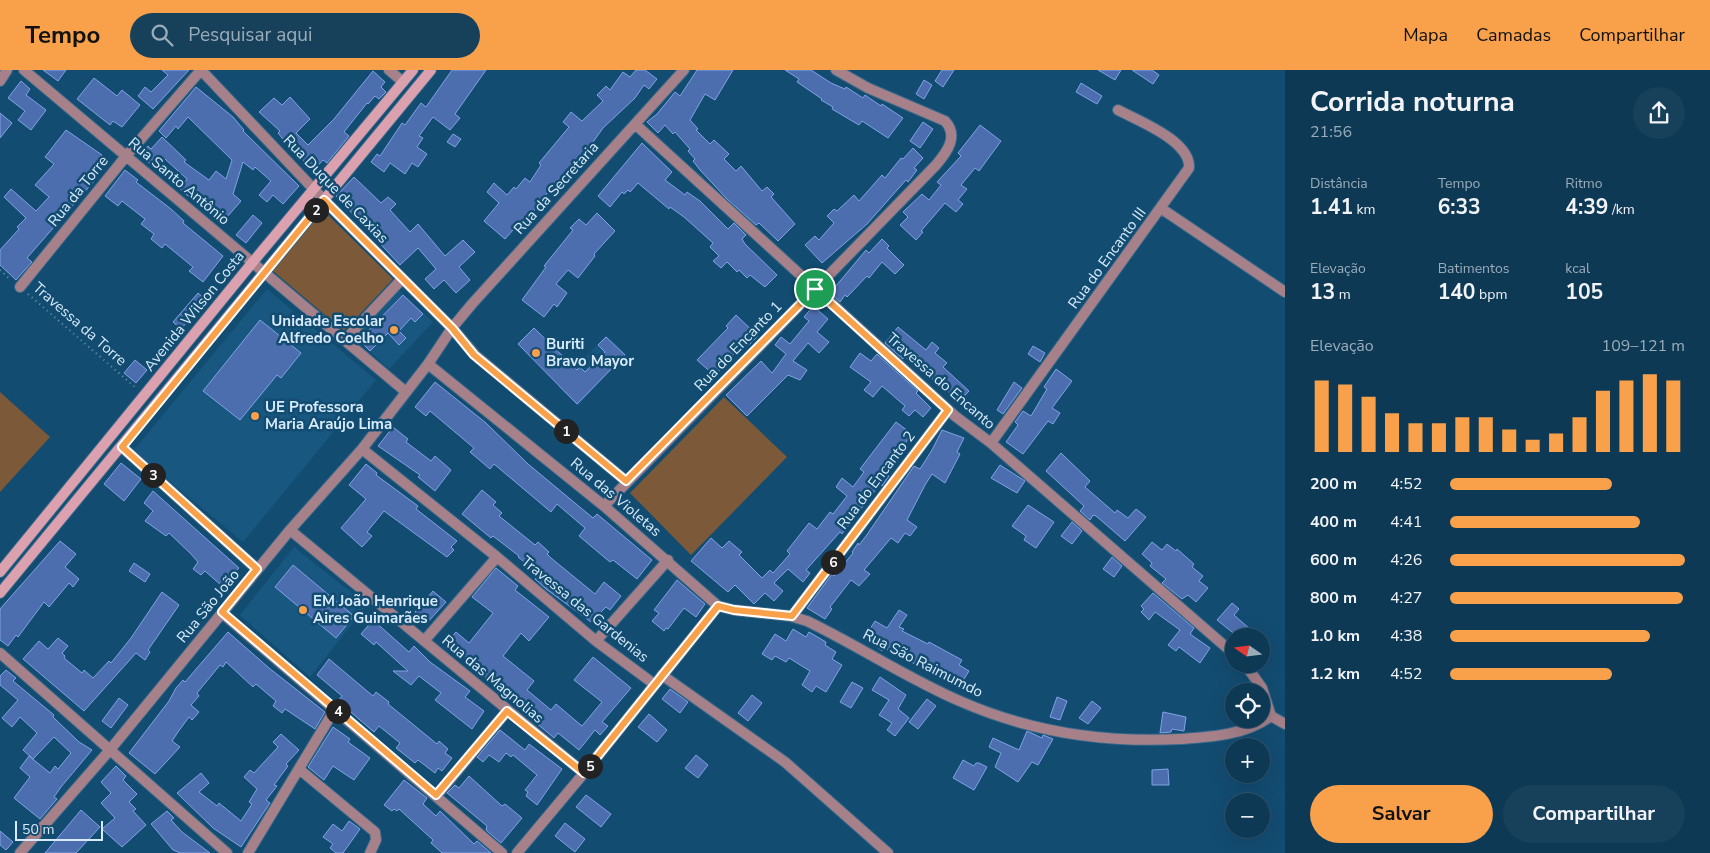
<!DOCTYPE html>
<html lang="pt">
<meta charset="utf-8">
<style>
:root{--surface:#0e3955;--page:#17405b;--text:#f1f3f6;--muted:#9bacb9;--line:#2e536c;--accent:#f8a14a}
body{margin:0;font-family:"Nunito Sans",sans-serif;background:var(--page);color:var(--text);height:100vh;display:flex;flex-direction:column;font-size:19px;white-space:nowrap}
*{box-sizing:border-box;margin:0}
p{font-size:16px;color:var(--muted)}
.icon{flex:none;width:28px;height:28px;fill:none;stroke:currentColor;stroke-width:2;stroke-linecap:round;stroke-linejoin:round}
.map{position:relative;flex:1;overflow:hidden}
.details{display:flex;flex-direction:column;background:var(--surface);width:425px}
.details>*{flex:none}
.needle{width:32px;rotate:284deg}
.buttons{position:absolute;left:1225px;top:558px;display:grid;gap:10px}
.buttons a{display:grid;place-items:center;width:45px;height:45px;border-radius:50%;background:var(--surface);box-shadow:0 5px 20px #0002,0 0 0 1px var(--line);font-size:25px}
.scale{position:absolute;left:15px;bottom:12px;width:88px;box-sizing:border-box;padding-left:5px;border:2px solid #d7ebfc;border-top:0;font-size:14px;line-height:18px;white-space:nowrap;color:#d7ebfc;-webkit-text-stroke:4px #134c71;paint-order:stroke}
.pin{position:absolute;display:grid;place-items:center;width:42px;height:42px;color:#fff;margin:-21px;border:2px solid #fff;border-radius:50%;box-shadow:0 1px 5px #0007}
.km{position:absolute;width:25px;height:25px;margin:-12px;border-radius:50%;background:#222;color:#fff;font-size:14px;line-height:25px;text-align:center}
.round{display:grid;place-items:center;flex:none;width:52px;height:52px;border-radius:26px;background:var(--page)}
.overview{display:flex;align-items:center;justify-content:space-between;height:85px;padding:0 25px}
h1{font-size:28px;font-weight:700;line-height:38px}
.stats{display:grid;grid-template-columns:repeat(3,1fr);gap:8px;height:85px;padding:5px 25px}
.stats div{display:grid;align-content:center}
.stats b{font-size:21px;font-weight:700}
.stats small{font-size:14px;font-weight:400}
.stats p{font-size:14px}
.chart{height:140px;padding:10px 25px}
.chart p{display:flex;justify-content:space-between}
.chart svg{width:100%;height:90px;margin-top:5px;stroke:var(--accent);stroke-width:6}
.button{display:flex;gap:10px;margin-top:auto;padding:10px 25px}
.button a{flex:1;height:58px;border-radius:30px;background:var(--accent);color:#111;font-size:20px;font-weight:700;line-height:58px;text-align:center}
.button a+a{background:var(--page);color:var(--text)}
ul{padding:0 25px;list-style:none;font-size:16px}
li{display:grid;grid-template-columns:80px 60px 1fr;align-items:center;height:38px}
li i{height:12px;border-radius:6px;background:var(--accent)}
header{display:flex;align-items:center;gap:30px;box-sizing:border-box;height:70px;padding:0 25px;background:var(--accent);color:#111}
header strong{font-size:24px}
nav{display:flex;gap:28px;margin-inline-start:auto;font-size:18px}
.search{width:350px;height:45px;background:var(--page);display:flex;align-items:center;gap:12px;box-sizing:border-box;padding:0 18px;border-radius:28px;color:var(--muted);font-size:19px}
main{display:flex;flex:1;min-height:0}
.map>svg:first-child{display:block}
.built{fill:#175780}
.green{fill:#7c5938}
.building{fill:#4d6eae;stroke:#7fa3e5}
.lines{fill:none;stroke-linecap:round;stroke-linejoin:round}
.street-casing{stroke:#36698a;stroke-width:12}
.secondary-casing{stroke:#36698a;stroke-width:12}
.path{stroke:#6b94b0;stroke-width:2;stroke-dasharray:1 4;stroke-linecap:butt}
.street{stroke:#a6818a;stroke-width:10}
.secondary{stroke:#dba1af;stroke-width:10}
.route-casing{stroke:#fff;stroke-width:10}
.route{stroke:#f8a14a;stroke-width:6}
.poi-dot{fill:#f8a14a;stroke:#134c71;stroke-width:2}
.labels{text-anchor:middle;stroke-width:5;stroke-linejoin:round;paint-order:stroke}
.street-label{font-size:15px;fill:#d7ebfc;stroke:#134c71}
.poi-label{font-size:15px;font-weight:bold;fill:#d7ebfc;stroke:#134c71;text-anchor:start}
</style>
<header>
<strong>Tempo</strong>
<div class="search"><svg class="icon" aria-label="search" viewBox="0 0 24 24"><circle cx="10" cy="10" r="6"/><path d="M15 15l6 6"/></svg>Pesquisar aqui</div>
<nav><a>Mapa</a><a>Camadas</a><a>Compartilhar</a></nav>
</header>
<main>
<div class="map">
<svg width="1285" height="783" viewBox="0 0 1285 783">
<rect width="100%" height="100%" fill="#134c71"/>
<path class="built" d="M267 219 376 310 243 472 133 381Z
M399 220 433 252 389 299 355 267Z
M606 265 626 284 578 336 558 317Z
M294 477 367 535 310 607 240 545Z"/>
<path class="green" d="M323 140 393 209 344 261 273 201Z
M0 322 50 367 0 422Z
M724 327 787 387 691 485 630 423Z"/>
<path class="building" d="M43 0H66L58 11Z
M162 0H189L153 39 138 26 145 17 151 22 168 5Z
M452 0H486L455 44 460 48 450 60 433 47 419 66 423 68 417 77 427 84 418 97 412 93 405 104 390 93 384 102 371 92 377 84 380 86 402 53 405 55 421 33 426 37Z
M636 0H645L657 9 649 19 644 15 635 28 603 58 573 100 563 113 558 109 531 145 528 143 505 169 484 151 499 133 487 122 494 113 507 125 514 117 516 119 525 108 530 112 541 95 539 93 569 57 563 52 571 42 582 51 603 31 597 25 606 16 610 20 623 2 630 7Z
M697 0H733L715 30 705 24 690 50 698 59 696 60 710 74 714 70 729 84 724 89 736 101 741 96 762 121 767 117 774 124 771 127 795 154 778 171 759 153 756 155 727 129 700 100 693 91 695 89 688 81 690 79 675 62 673 64 665 55 658 63 647 52 657 44 675 22 680 26Z
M785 0H811L831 13 845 19 846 17 863 28 865 25 881 36 882 34 903 48 888 68 862 51 859 55 832 39 833 37 821 30 822 29 797 12 799 9Z
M942 0H954L943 17 935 11Z
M1098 0H1121L1115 10Z
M1132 0H1152L1159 5 1153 14Z
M373 1 385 12 381 17 386 22 379 29 375 26 368 34 367 33 344 62 349 66 327 93 323 90 314 100 290 78 278 63 280 61 259 42 274 28 282 35 290 27 310 49 296 63 308 75 334 49Z
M94 8 117 26 122 20 140 35 122 57 113 51 110 55 77 29Z
M924 10 932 15 924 29 916 24Z
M21 11 30 19 26 25 46 40 31 60 18 50 25 41 8 28Z
M1081 13 1102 26 1097 34 1076 22Z
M196 17 233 47 244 60 243 61 299 116 283 134 273 125 267 132 259 125 271 111 255 97 253 100 243 92 233 124 241 131 221 154 180 119 187 109 165 89 156 99 140 85 148 76 151 79 162 67 186 90 184 92 209 110 216 101 226 109 232 90 188 47 178 59 176 56 166 68 159 61Z
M0 43 12 53 0 68Z
M923 52 933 59 920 78 910 71Z
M980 55 1001 71 979 101 975 98 961 115 967 119 958 130 963 134 956 142 945 133 921 161 923 162 916 170 900 155 908 147 903 142 922 124 929 130 941 115 937 112 961 86 958 83Z
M66 60 102 85 87 104 95 110 27 188 32 192 16 210 0 195V180L19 159 17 157 26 148 4 127 11 119 36 141 49 127 35 115 54 94 45 87Z
M453 64 461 69 455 77 447 72Z
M642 73 672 102 665 110 685 125 687 122 700 131 728 159 734 153 746 165 742 169 745 174 777 205 765 217 750 205 747 208 739 200 737 202 727 192 721 198 713 191 719 186 710 177 713 173 684 147 670 137 669 139 638 113 630 122 628 120 624 124 622 122 610 137 598 126Z
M913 78 923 88 914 98 917 100 908 112 906 110 867 154 822 193 805 175 815 166 819 170 834 153 827 146 834 139 837 141 854 125 859 131 882 105 885 108 901 88 903 89Z
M125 100 138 110 136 112 171 139 184 151 183 153 223 186 203 212 189 201 193 197 165 174 162 178 151 169 154 164 141 154 145 149 122 131 118 136 105 126Z
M354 107 381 133 388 127 396 134 390 140 410 162 418 154 445 186 463 170 475 182 459 197 470 210 456 223 444 210 434 219 425 209 436 199 418 178 400 195 336 126Z
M597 143 615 161 594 184 595 186 578 208 568 200 556 214 567 223 557 237 554 234 544 247 522 230 546 197 544 196 573 160 570 158 579 149 586 155Z
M253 145 262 153 246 173 236 165Z
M882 169 889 176 887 178 904 195 895 204 882 192 869 208 867 206 847 227 845 225 840 232 830 223 866 180 869 183Z
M198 223 206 230 181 259 173 252Z
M403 225 423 244 415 252 411 248 399 261 406 268 399 275 388 263 370 281 359 270Z
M813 236 828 249 817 262 829 272 819 283 808 273 793 291 807 300 800 310 788 305 747 346 726 325 761 291 772 303 786 284 775 275 781 267 790 274 809 251 804 247Z
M736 245 758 266 748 276 744 272 715 306 697 290 728 258 726 256Z
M260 250 301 283 281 308 277 305 240 350 203 321Z
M898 257 926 280 932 272 939 278 935 283 947 293 943 297 969 321 960 331 905 287 903 289 885 273Z
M534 258 577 300 580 297 585 302 605 282 598 275 606 267 625 285 577 334 518 274Z
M1033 276 1045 283 1040 292 1028 284Z
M860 283 871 291 877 284 918 321 916 323 931 338 923 347 915 340 909 346 902 340 905 336 882 316 873 327 864 320 871 312 850 297Z
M135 290 147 300 136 313 124 303Z
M1056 299 1072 311 1052 338 1060 343 1053 354 1048 351 1023 384 1006 372 1018 355 1015 352 1023 341 1031 346 1047 319 1044 317Z
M435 312 486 353 528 394 593 448 597 444 652 490 637 509 613 490 610 492 579 466 585 458 557 434 551 442 494 394 490 399 470 382 474 378 430 341 426 346 415 337Z
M1014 312 1022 318 1003 344 997 340Z
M896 352 912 364 884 402 889 406 882 416 880 414 842 464 840 462 806 500 810 503 803 512 788 499 774 513 783 521 774 531 765 523 754 534 735 515 728 522 691 491 711 468 722 478 729 471 742 482 739 485 762 508 770 500 773 503 790 484 787 481 809 453 817 459 830 442 833 444 847 426 836 417 842 408 853 417 864 402 860 399Z
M393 357 408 369 406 372 431 391 435 386 451 400 435 421 418 407 420 405 378 376Z
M942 360 964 368 957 382 960 384 945 413 932 404 925 415 907 450 917 457 910 466 905 463 898 473 891 468 864 500 870 504 859 516 851 510 830 537 832 539 825 549 807 538 832 504 834 506 853 483 852 482 858 473 859 475 866 466 914 396 920 399 932 380Z
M1061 383 1090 411 1085 417 1115 443 1117 440 1128 448 1136 439 1146 447 1125 471 1096 446 1093 445 1090 450 1080 441 1084 436 1046 401Z
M121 393 141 409 124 431 104 414Z
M366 394 377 403 376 405 418 436 416 439 457 471 451 477 454 480 447 487 384 441 367 462 372 466 362 477 341 458 366 429 349 415Z
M1000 395 1025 411 1017 423 991 408Z
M482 420 496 432 493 435 502 443 499 446 535 475 538 472 549 482 547 484 551 488 595 524 604 512 621 526 610 540 606 537 591 552 546 519 535 509 539 504 518 487 519 486 493 466 491 468 462 444Z
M153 421 239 498 222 516 205 501 201 505 193 499 198 492 191 484 169 463 166 466 145 451 153 441 144 433Z
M1028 435 1054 452 1036 478 1024 470 1026 466 1012 456Z
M1072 452 1082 461 1072 474 1061 466Z
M60 471 76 484 65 497 79 509 73 517 69 513 49 537 44 532 18 567 16 565 8 576 0 570V539Z
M1152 472 1162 480 1167 474 1176 481 1177 479 1194 494 1192 497 1203 506 1199 511 1208 518 1196 532 1188 525 1182 529 1162 513 1166 509 1150 496 1152 493 1142 484Z
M1112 487 1122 496 1114 507 1103 499Z
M134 493 150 504 145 512 129 501Z
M293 495 354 546 336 568 275 517Z
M496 498 518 516 515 520 549 547 529 571 521 563 503 586 534 611 527 620 551 640 556 634 582 656 602 632 574 610 593 587 631 618 602 652 608 656 600 665 595 660 579 680 558 663 554 668 522 641 523 639 464 589 466 587 447 572 456 562 469 573 493 543 472 527Z
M677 510 705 534 696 547 684 538 668 559 666 558 664 561 652 551 659 543 654 540Z
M433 521 446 532 427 553 415 542Z
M162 522 179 535 148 580 150 582 145 590 136 583 84 641 23 589 39 571 48 579 58 568 68 576 62 583 65 586 64 588 82 603 84 600 93 608 109 591 111 593 131 568Z
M1153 523 1194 558 1190 564 1210 578 1200 593 1179 577 1176 581 1168 575 1180 560 1155 542 1149 550 1141 542 1144 539 1141 536Z
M1232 533 1239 539 1234 545 1258 566H1237L1217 550Z
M899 540 907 545 899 557 904 559 902 561 928 574 929 572 962 590 959 595 969 601 959 617 928 598 915 594 884 578 882 581 865 567 875 551 887 558Z
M373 550 409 582 414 576 430 592 470 621 465 627 484 641 472 659 435 630 441 623 419 606 411 615 393 601H408L376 572 374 575 361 564Z
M793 559 806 567 809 562 826 572 825 575 836 582 832 589 842 595 826 622 816 616 812 622 802 615 810 601 789 588 786 592 775 586 772 590 762 584 775 564 786 571Z
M228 562 269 598 325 642 315 659 285 639 282 643 273 636 276 631 256 614 253 617 226 592 223 597 220 595 197 623 199 626 191 635 199 642 192 650 189 647 178 662 172 671 180 677 155 704 129 683 169 631 176 618 183 610 185 612Z
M329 589 373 626 376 622 389 632 388 634 437 674 439 671 448 679 445 683 452 688 442 701 438 698 435 703 418 690 415 693 396 678 400 673 379 656 374 662 338 631 342 626 317 605Z
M6 600 16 608 13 611 54 645 53 647 79 672 92 680 61 717 54 727 57 729 40 749 14 728 30 707 20 698 29 686 50 703 55 696 58 699 71 683 54 667 33 689 23 680 37 663 20 647 12 657 2 648 18 630 0 615V606Z
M880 607 906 625 898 639 909 648 895 666 887 660 892 653 879 645 889 630 872 620Z
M852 612 863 618 851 638 840 632Z
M670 619 688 632 680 643 662 629Z
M752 625 762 633 748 651 738 643Z
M1057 627 1067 631 1060 650 1050 647Z
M119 628 128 635 111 658 102 651Z
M927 629 936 636 918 659 909 652Z
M1092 631 1101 638 1088 654 1079 648Z
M1163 642 1186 647 1184 661 1172 659 1171 662 1160 663Z
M649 644 667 660 657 672 638 657Z
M333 657 350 669 348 672 370 688 354 710 333 696 324 710 308 697Z
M500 660 525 680 529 674 562 699 537 735 526 726 528 722 525 720 537 705 513 685 511 687 506 683 499 692 489 685 483 692 477 687Z
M1027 661 1042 668 1043 665 1053 669 1038 695 1032 692 1018 712 995 697 1001 683 989 677 993 668 1019 680Z
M281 664 299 680 286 694 288 696 274 715 277 716 266 730 270 733 241 777 213 758 177 723 201 703 209 713 199 722 217 736 219 733 241 751 252 734 249 732 257 719 244 707 250 700 254 703 278 677 273 672Z
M696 685 708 695 698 708 685 698Z
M963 690 974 696 976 693H979L987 697 974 720 953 708Z
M116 696 126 706 123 710 137 724 129 732 136 739 133 741 146 755 122 777 102 759 115 748 101 733 111 723 101 712Z
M1168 699 1169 715H1152V700Z
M469 706 502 736 505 734 522 748 501 773 486 760 487 756 447 723 455 715 459 718Z
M404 710 427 728 423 734 436 746 440 741 474 774 477 771 491 783H442L431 773 433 770 399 739 397 741 394 739 392 741 384 735Z
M586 725 611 744 601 757 576 737Z
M81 740 100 757 76 783H45Z
M167 741 174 748 171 750 182 762 210 783H180L173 780 151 754Z
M349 751 360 759 343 783H336L330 778 333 774 323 767 333 754 342 761Z
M565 753 585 769 575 782 555 766Z
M0 761 13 772 6 780 0 775Z"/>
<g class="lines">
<g class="street-casing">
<path id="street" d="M24 0 406 322
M201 0 324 130 452 258 475 285 626 411
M389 0 403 12
M0 11 7 0
M635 54 955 346 991 373 1234 584
M1162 139 1285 222
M20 217 127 85 201 0
M345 270 402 209
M428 294 604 436 718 536 734 540 790 546 807 551C859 576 908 609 962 632 1031 662 1106 673 1181 669 1211 667 1246 665 1271 646
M991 373 1189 98C1191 71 1139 51 1118 40
M122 377 257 499
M362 379 497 487 596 571 654 614
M604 436 936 95C947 82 959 66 945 51L868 18 836 0
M290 460 584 703
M222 543 502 783
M792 546 948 340
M424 571 497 487
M596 571 668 490
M0 583 227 783
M1245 594 1262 618 1271 646
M662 605 785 692 888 783
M1271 646 1285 654
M299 699 375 762 376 770 370 783
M437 725 507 641
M20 783 109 681 290 460 362 379 428 294 452 258 472 234 684 0
M248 783 335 639
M517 783 584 703 718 536"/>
</g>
<g class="secondary-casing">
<path id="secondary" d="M0 502 252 193 413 0
M0 523 431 0"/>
</g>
<path class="path" d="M0 200 11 210
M28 224 136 318"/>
<use href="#street" class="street"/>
<use href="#secondary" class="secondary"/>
</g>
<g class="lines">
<g class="route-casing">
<path id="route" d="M324 130 452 258 474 285 626 411 815 219 948 340 792 546 734 540 718 536 584 703 507 641 436 725 222 542 257 499 122 377Z"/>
</g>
<use href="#route" class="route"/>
</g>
<g class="poi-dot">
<circle cx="394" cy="260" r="5"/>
<circle cx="536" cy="283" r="5"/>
<circle cx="255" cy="346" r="5"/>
<circle cx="303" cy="540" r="5"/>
</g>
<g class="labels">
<g class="street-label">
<text transform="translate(179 111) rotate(40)" y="5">Rua Santo Antônio</text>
<text transform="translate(556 118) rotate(-48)" y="5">Rua da Secretaria</text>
<text transform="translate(336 119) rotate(46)" y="5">Rua Duque de Caxias</text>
<text transform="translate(78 121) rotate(-51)" y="5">Rua da Torre</text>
<text transform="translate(1107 188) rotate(-54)" y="5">Rua do Encanto III</text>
<text transform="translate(194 241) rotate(-51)" y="5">Avenida Wilson Costa</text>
<text transform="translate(80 254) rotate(41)" y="5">Travessa da Torre</text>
<text transform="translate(738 276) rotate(-46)" y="5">Rua do Encanto 1</text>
<text transform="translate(941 311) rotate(41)" y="5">Travessa do Encanto</text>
<text transform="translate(876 410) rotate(-53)" y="5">Rua do Encanto 2</text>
<text transform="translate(616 427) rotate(40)" y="5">Rua das Violetas</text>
<text transform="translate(208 536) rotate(-51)" y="5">Rua São João</text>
<text transform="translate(585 539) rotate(39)" y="5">Travessa das Gardenias</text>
<text transform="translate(923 593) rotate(27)" y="5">Rua São Raimumdo</text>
<text transform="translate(493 609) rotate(40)" y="5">Rua das Magnolias</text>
</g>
<g class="poi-label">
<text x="384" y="256" text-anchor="end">Unidade Escolar<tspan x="384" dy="17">Alfredo Coelho</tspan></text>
<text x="546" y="279">Buriti<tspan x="546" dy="17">Bravo Mayor</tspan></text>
<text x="265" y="342">UE Professora<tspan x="265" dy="17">Maria Araújo Lima</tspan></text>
<text x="313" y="536">EM João Henrique<tspan x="313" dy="17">Aires Guimarães</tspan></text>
</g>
</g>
</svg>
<div class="buttons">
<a><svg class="needle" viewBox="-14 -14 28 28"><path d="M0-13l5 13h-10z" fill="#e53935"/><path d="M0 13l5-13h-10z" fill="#9bacb9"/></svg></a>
<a><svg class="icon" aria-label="locate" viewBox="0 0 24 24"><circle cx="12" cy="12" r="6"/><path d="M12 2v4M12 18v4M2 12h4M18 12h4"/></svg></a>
<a>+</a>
<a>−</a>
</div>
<div class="scale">50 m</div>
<div class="pin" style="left:815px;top:219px;background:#1e9e55"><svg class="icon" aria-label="arrive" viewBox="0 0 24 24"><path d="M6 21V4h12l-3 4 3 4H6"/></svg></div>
<b class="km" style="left:566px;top:361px">1</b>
<b class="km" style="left:316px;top:140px">2</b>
<b class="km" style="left:153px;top:405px">3</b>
<b class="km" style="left:338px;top:641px">4</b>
<b class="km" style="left:590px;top:696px">5</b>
<b class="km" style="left:833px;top:492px">6</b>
</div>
<section class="details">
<div class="overview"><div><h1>Corrida noturna</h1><p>21:56</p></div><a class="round"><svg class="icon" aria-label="share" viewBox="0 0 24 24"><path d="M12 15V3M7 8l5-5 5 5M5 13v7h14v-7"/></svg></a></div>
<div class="stats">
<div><p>Distância</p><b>1.41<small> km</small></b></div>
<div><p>Tempo</p><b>6:33</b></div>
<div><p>Ritmo</p><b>4:39<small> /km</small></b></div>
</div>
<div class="stats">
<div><p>Elevação</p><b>13<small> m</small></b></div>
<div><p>Batimentos</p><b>140<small> bpm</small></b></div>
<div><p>kcal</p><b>105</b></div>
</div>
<div class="chart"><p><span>Elevação</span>109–121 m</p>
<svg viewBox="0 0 160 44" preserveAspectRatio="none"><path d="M5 44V9M15 44V11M25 44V17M35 44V25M45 44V30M55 44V30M65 44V27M75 44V27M85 44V33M95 44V38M105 44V35M115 44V27M125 44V14M135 44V9M145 44V6M155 44V9"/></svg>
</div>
<ul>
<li><b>200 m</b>4:52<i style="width:69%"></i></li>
<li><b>400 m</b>4:41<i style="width:81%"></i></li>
<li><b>600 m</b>4:26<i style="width:100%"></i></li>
<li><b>800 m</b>4:27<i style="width:99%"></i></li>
<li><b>1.0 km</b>4:38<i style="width:85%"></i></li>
<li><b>1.2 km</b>4:52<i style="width:69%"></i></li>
</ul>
<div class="button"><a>Salvar</a><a>Compartilhar</a></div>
</section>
</main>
